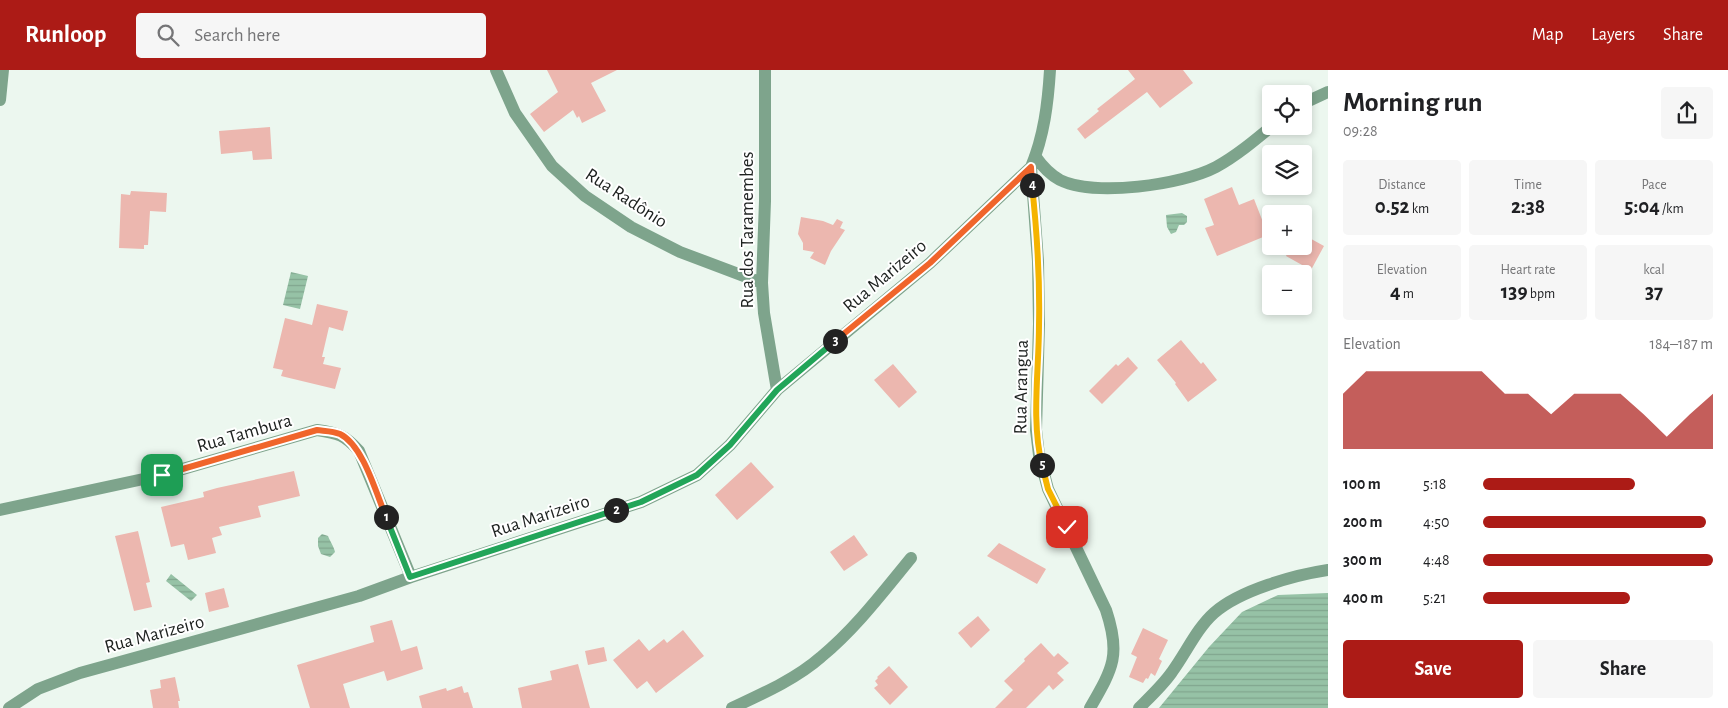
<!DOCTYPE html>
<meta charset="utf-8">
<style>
:root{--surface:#fff;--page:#f6f6f6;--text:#202124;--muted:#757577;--accent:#ac1b16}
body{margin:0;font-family:"Alegreya Sans",sans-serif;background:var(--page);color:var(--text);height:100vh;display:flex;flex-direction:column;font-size:19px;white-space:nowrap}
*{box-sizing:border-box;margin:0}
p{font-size:16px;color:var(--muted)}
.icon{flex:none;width:28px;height:28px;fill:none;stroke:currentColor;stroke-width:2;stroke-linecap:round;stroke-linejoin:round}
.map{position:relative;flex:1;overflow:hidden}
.drawer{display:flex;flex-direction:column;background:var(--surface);width:400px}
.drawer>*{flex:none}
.tools{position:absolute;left:1262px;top:15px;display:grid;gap:10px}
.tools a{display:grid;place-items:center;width:50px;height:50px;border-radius:5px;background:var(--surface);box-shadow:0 2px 8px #0003;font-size:25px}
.pin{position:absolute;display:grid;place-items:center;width:42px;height:42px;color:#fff;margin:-21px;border-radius:10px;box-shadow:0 2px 8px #0006}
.km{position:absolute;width:25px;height:25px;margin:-12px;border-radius:50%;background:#222;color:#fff;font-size:14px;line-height:25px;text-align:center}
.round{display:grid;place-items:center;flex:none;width:52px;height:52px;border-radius:5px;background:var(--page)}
.overview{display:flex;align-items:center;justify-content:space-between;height:85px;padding:0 15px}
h1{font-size:28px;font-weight:600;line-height:38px}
.metrics{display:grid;grid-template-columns:repeat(3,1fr);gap:8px;height:85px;padding:5px 15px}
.metrics div{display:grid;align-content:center;border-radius:5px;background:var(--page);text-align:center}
.metrics b{font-size:21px;font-weight:600}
.metrics small{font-size:14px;font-weight:400}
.metrics p{font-size:14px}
.chart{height:140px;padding:10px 15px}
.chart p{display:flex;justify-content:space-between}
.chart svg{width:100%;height:90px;margin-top:5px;fill:var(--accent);opacity:.7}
.button{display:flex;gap:10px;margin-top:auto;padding:10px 15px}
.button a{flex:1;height:58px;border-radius:5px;background:var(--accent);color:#fff;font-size:20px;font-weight:600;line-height:58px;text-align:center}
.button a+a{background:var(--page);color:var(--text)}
ul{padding:0 15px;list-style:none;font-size:16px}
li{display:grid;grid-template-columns:80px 60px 1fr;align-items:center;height:38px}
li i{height:12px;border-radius:6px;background:var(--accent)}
header{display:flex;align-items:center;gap:30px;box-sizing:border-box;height:70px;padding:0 25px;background:var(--accent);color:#fff}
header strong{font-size:24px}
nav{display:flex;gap:28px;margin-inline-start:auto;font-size:18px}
.search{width:350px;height:45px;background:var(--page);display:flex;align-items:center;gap:12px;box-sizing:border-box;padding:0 18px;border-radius:5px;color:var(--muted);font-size:19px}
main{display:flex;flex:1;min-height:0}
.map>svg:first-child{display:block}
.water{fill:url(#water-rules)}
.building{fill:#ecb7af}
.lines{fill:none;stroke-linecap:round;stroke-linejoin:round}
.minor{stroke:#7ea48c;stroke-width:12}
.split-1-casing{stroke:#fff;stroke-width:10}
.split-2-casing{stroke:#fff;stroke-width:10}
.split-3-casing{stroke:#fff;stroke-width:10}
.split-4-casing{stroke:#fff;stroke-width:10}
.split-5-casing{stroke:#fff;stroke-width:10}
.split-6-casing{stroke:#fff;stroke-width:10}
.split-1{stroke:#f0652b;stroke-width:6}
.split-2{stroke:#22a559;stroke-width:6}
.split-3{stroke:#22a559;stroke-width:6}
.split-4{stroke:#f0652b;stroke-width:6}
.split-5{stroke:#f5b400;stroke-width:6}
.split-6{stroke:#f5b400;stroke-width:6}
.labels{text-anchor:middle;stroke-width:4;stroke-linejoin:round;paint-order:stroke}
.street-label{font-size:19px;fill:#1d211f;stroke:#fff}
</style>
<header>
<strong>Runloop</strong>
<div class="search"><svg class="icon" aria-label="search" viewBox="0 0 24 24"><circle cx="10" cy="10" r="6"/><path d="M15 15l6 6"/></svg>Search here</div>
<nav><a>Map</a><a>Layers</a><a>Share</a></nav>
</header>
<main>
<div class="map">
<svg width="1328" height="638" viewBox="0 0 1328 638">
<defs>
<pattern id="water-rules" width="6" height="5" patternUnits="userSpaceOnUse" patternTransform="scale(1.25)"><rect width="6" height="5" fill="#96c2a6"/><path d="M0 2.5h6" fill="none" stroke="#81a68e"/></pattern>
</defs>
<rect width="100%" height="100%" fill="#ecf7ef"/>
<path class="water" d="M1182 143 1187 146V152L1184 155H1179L1176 162 1171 164 1167 157 1166 145Z
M291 202 308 206 300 239 283 235Z
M322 464 328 466C330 471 334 477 335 482L330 487 321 484 318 476V468Z
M171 504 197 525 191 531 166 511Z
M1328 523V638H1159L1209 577 1242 542 1278 525Z"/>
<path class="building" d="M547 0H617L591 13 606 41 582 53 579 46 577 48 573 40 544 62 530 44 558 22Z
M1128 0H1183L1193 13 1160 38 1147 22 1085 69 1077 59 1099 41 1097 39 1135 9Z
M270 57 272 89 253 90 252 81 221 84 219 61Z
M1232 117 1239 135 1254 129 1268 165 1217 186 1205 158 1214 155 1204 129Z
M131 121 167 123 166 142 150 141 148 175H144V179L119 178 121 124 130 125Z
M801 147 823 151 833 155 837 149 843 152 840 158 845 160 831 181 825 195 810 188 814 182 803 180V173L798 164Z
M1304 165 1324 176 1311 200 1286 186 1291 176H1304Z
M317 234 348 241 343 261 329 257 322 287H325L323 294 341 298 335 319 281 306 283 300 273 298 285 248 312 255Z
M1181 270 1201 294 1203 292 1217 310 1188 332 1175 314 1176 313 1157 290Z
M1128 287 1138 298 1102 334 1089 321 1116 294 1118 296Z
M893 294 917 322 899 338 874 310Z
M751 392 774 417 737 450 715 425Z
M294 401 300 426 258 436 261 447 219 457 222 465 212 468 216 483 188 490 184 474 171 477 161 437 204 427 203 422 217 418Z
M138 461 150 512 146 513 152 537 134 541 115 466Z
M854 465 868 485 844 501 830 482Z
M999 473 1046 499 1037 514 987 486Z
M224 518 229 537 209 542 205 523Z
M978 546 990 560 971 578 958 563Z
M392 550 401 581 417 576 423 599 387 611 384 601 343 614 350 638H310L297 595 374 572 370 556Z
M1143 558 1168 570 1159 589 1162 591 1155 606 1151 603 1148 609 1146 608 1143 613 1129 607 1137 587 1131 584Z
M683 560 704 586 656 623 647 611 637 619 613 590 639 569 649 581 664 569 667 573Z
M1041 573 1054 587 1058 583 1069 593 1057 603 1064 610 1053 620 1049 615 1026 638H995L1013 620 1004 611 1025 591 1024 589Z
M604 577 607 591 588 595 585 581Z
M578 594 590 638H522L518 618 552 610 550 601Z
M889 596 908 617 890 635 874 618 878 615 875 611 878 608 877 607Z
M175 607 180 631H178L179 638H153L150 620 161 618 160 610Z
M462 616 464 623 468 622 473 638H422L419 626 446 618 447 621Z"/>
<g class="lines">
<path class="minor" d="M496 0 515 43 552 96 585 126 631 157 680 182 762 213
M765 0V131L762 213 764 243 777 320
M0 30 3 0
M1304 33 1328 22
M1035 86C1042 96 1049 104 1060 110 1094 127 1182 115 1216 97 1236 86 1254 71 1272 56
M1031 97 1038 191 1039 254 1036 360 1039 385 1048 419 1106 540C1121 585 1113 598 1090 638
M0 440 162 405 317 360C338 363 345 365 359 381L411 507
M9 638 38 619 80 603 359 526 411 507 641 432 697 405 730 375 777 320 930 193 1031 97C1044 66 1048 33 1050 0
M732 638C762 624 796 609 821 587 856 558 883 522 911 488
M1139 638C1150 627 1163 615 1172 602 1186 583 1197 558 1214 543 1240 520 1295 505 1328 500"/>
</g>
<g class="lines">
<g class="split-1-casing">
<path id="split-1" d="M162 405 317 360C324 361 333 361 340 364 363 375 376 423 386 447"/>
</g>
<g class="split-2-casing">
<path id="split-2" d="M386 447 410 507 616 440"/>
</g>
<g class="split-3-casing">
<path id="split-3" d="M616 440 641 432 697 405 730 375 777 320 835 271"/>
</g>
<g class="split-4-casing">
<path id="split-4" d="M835 271 930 193 1031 97 1032 115"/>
</g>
<g class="split-5-casing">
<path id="split-5" d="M1032 115C1037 162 1040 208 1039 255 1039 301 1031 350 1042 395"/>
</g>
<g class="split-6-casing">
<path id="split-6" d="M1042 395 1048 419 1067 457"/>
</g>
<use href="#split-1" class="split-1"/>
<use href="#split-2" class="split-2"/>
<use href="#split-3" class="split-3"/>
<use href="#split-4" class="split-4"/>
<use href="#split-5" class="split-5"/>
<use href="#split-6" class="split-6"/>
</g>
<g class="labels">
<g class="street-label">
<text transform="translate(627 127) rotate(33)" y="7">Rua Radônio</text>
<text transform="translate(746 160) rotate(-90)" y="7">Rua dos Taramembes</text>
<text transform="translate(884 205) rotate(-40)" y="7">Rua Marizeiro</text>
<text transform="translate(1020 317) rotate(-89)" y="7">Rua Arangua</text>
<text transform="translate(244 362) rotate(-16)" y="7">Rua Tambura</text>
<text transform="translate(540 445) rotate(-18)" y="7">Rua Marizeiro</text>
<text transform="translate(154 563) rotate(-15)" y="7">Rua Marizeiro</text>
</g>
</g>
</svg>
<div class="tools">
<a><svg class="icon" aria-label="locate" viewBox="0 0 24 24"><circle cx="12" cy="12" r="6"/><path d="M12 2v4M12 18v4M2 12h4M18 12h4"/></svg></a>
<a><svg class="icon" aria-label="layers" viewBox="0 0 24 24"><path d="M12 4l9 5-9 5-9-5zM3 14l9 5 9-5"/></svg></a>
<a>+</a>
<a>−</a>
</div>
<div class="pin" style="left:162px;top:405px;background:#1e9e55"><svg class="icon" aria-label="arrive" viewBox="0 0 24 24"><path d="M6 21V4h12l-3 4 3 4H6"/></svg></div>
<div class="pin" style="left:1067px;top:457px;background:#d93025"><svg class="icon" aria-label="check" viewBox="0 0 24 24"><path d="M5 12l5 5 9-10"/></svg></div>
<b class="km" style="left:386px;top:447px">1</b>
<b class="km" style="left:616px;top:440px">2</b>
<b class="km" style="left:835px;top:271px">3</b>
<b class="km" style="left:1032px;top:115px">4</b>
<b class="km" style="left:1042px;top:395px">5</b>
</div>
<section class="drawer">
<div class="overview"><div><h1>Morning run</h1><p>09:28</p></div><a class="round"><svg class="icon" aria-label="share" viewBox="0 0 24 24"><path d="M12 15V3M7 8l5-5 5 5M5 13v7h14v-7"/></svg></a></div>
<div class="metrics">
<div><p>Distance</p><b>0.52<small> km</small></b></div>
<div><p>Time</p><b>2:38</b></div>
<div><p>Pace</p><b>5:04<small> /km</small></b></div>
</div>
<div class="metrics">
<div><p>Elevation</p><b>4<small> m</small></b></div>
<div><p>Heart rate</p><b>139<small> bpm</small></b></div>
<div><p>kcal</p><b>37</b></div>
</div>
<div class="chart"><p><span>Elevation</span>184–187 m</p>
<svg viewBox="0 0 160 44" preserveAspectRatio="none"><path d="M0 44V17L10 6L20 6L30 6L40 6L50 6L60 6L70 17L80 17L90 27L100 17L110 17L120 17L130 27L140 38L150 27L160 17V44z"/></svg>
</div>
<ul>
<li><b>100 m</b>5:18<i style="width:66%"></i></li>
<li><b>200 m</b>4:50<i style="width:97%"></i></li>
<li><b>300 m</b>4:48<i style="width:100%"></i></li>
<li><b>400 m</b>5:21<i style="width:64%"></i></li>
</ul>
<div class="button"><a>Save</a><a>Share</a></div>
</section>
</main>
